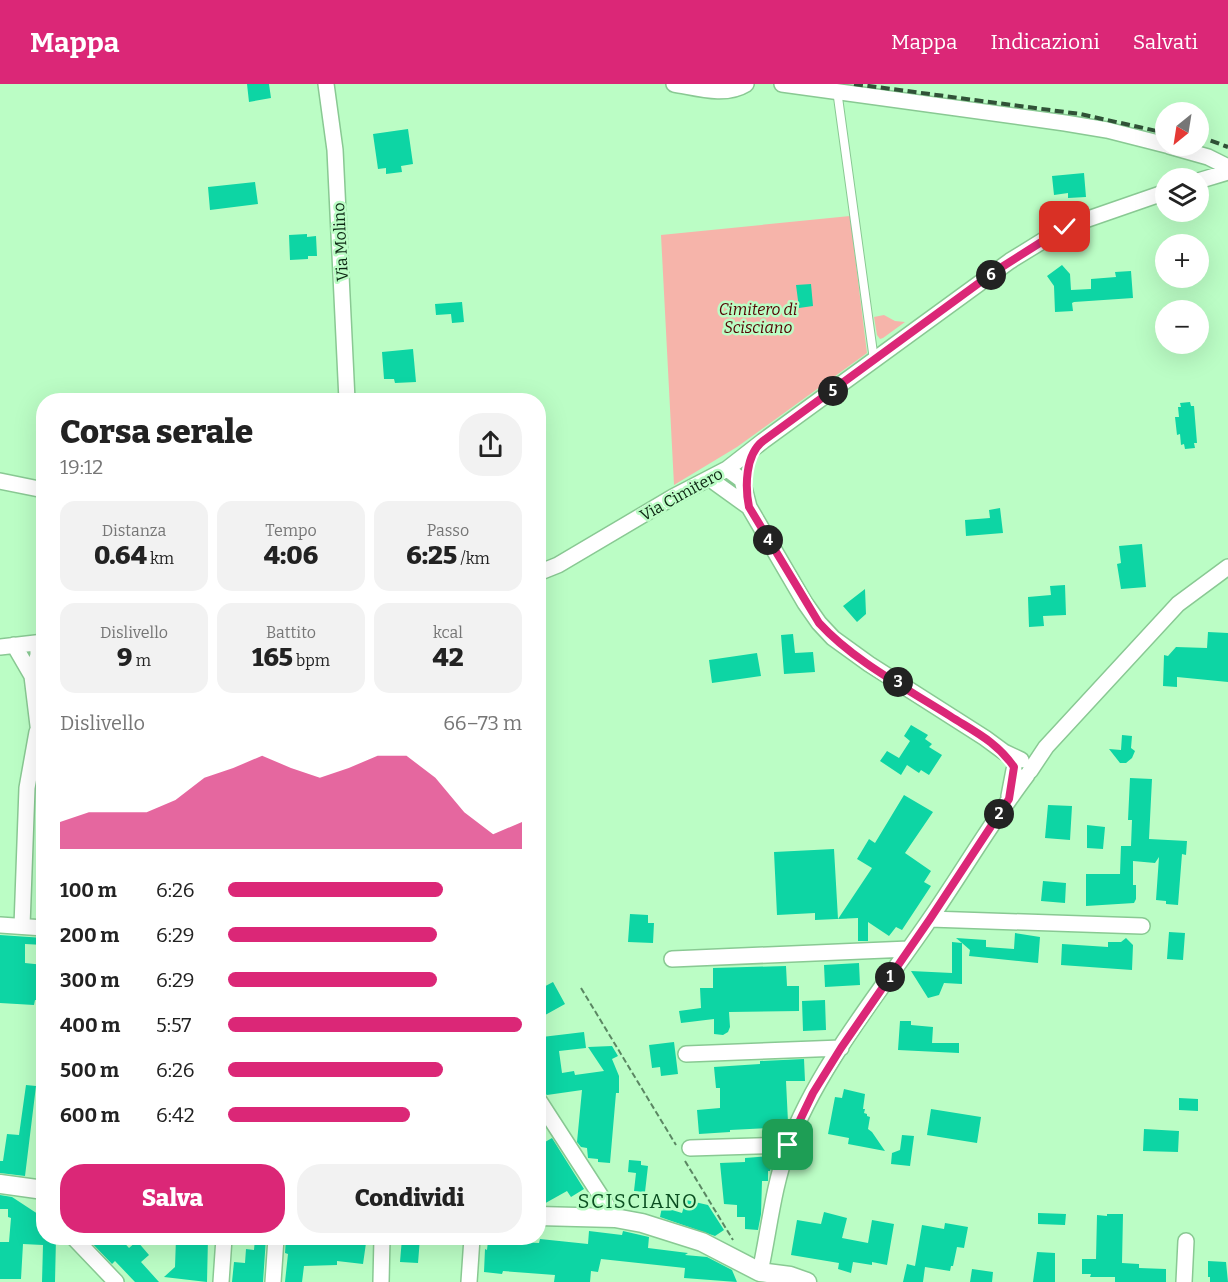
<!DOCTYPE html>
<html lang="it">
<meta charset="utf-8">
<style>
:root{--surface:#fff;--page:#f2f2f2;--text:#222;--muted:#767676;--accent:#db2777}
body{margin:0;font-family:Bitter,serif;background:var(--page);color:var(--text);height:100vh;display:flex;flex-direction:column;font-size:22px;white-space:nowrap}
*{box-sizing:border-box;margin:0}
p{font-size:20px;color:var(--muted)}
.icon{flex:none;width:33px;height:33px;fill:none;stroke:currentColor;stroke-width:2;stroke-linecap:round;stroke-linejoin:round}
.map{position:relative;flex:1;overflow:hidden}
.sheet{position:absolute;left:36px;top:309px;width:510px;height:852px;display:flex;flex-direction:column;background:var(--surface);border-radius:24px;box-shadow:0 6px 24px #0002}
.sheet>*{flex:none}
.needle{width:39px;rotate:210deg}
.buttons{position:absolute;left:1155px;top:18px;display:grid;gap:12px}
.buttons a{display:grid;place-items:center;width:54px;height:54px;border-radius:50%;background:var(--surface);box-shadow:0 6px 24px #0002;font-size:30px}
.pin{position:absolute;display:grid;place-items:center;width:51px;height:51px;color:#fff;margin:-26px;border-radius:12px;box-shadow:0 3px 9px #0006}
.km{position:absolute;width:30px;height:30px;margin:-15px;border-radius:50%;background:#222;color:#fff;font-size:16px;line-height:30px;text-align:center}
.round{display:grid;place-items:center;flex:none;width:63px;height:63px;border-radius:24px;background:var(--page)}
.head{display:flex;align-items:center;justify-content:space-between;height:102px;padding:0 24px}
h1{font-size:33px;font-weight:800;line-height:45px}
.metrics{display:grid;grid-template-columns:repeat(3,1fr);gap:9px;height:102px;padding:6px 24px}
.metrics div{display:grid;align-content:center;border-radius:15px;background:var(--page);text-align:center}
.metrics b{font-size:26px;font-weight:800}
.metrics small{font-size:16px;font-weight:400}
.metrics p{font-size:16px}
.chart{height:168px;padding:12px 24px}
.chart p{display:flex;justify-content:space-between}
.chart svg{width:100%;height:108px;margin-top:6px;fill:var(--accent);opacity:.7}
.cta{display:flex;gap:12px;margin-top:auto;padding:12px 24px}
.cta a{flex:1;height:69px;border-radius:24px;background:var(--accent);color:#fff;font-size:24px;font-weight:800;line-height:69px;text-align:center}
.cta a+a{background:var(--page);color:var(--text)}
ul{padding:0 24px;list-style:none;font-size:20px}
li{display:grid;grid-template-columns:96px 72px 1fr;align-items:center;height:45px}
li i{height:15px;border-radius:8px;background:var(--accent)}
header{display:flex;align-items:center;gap:36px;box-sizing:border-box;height:84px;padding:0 30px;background:var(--accent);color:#fff}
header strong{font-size:28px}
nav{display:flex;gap:33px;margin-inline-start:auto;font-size:21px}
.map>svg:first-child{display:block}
.green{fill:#f6b4aa}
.building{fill:#0dd5a4}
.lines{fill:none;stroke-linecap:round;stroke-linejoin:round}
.service-casing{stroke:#89c993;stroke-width:10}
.minor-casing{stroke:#89c993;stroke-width:18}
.tertiary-casing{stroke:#89c993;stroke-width:21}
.path{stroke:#5b8763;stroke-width:2;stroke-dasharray:6 3;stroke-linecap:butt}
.service{stroke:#fff;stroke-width:8}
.minor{stroke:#fff;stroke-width:15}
.tertiary{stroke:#fff;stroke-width:18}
.rail{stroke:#305237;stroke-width:4;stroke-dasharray:9 4.5;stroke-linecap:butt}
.route-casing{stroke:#fff;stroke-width:12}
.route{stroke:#db2777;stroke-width:8}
.labels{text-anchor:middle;stroke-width:5;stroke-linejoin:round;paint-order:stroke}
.street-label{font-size:16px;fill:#0c2612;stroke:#bbfdc5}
.park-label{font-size:16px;font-style:italic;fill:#530303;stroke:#bbfdc5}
.quarter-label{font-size:20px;letter-spacing:1.5px;fill:#0a4e20;stroke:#bbfdc5}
</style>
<header>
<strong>Mappa</strong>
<nav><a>Mappa</a><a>Indicazioni</a><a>Salvati</a></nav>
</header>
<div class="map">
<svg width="1228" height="1198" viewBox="0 0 1228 1198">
<rect width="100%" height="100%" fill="#bbfdc5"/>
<path class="green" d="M850 132 867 269 737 363 674 401 661 151Z
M884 231 895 237 905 238 883 254 880 255 877 251 874 233Z"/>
<path class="building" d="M247 0H269L271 14 249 18Z
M408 45 413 80 401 82 402 88 386 90V84L378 85 373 50Z
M1084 89 1086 113 1068 114V109L1054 111 1052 92Z
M255 98 258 120 210 126 208 103Z
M307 150V153L316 152 317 172H308V175L290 176 289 151Z
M1062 181 1070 190 1071 206 1091 205V195L1116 193 1115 188 1131 187 1133 214 1074 218 1072 219 1073 227 1055 228 1054 202 1047 192Z
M811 200 813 222 799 224 796 201Z
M462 218 464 238 452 239 451 230 436 231 435 220Z
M413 265 416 298 395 299 394 295H384L382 268Z
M1190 318 1191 322H1194L1197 359H1194L1195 364 1185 365 1184 360 1181 361 1180 350 1177 351 1175 333H1179L1178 323H1181L1180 319Z
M1000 424 1003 449 966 452 965 436 990 434 989 426Z
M1142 460 1146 503 1121 505 1117 480 1121 479 1119 462Z
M1065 501 1066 531 1043 532 1044 542 1029 543 1028 513 1051 511 1050 502Z
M865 505 866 530 857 538 843 522Z
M1208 548 1228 549V598L1177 593V603L1163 602 1164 571 1168 572 1176 563 1207 564Z
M793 550 795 569 813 568 815 588 784 590 781 551Z
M757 569 761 592 712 599 709 576Z
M911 641 928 651 925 655 932 660 929 663 942 671 929 691 921 686 919 689 907 681 901 691 880 677 887 667 899 674 910 657 904 652Z
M1122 651 1132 652 1131 664 1135 667 1132 674 1126 679H1120L1109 665 1121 666Z
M1130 694 1152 695 1149 755 1187 757 1186 771 1182 770 1178 821 1166 820V817L1156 816 1159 773 1155 779 1133 777V801H1136V815L1134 819 1086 822V790H1120L1121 762H1131L1132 736H1128Z
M904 711 933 728 905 769 931 787 924 798 931 802 902 846 896 843 889 852 868 838V857H858V834L815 836V829L777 831 774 768 834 765 838 835 872 784 857 775 869 755 875 759Z
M1048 721 1072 722 1070 756 1045 754Z
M1087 741 1105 743 1103 765 1087 764Z
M1043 797 1066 799 1065 819 1041 817Z
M630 830 648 831V839H654L653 859 628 858Z
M1169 848 1185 849 1183 876 1167 875Z
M1015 849 1040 853 1038 879 969 872 970 866 962 859V900L944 899 939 911 928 914 911 887 952 889V858L962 859 956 854 986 856V863L1014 865Z
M0 851 44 854V861L25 860V879L44 881V917L35 916 34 921 0 919Z
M1126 854 1133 861 1132 886 1061 881 1062 860 1108 863V858H1121Z
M859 879 860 901 825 903 824 881Z
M786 882 787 902H799V927L729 928 730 943 728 948 723 951 714 950V935L681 939 679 927 701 924 700 904H713V884Z
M553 898 565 920 538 935V906Z
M825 916 826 946 803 947 802 917Z
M900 937H911V941L933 943 932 959H959V969L898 966Z
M584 948 586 964 559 967 562 989 574 987 575 991 604 987 588 963 612 962 618 972 612 975 619 992V1009H616L610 1079 598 1078V1075L588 1074 587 1064 581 1063 577 1058 582 1006 547 1011 538 1005V972L544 971 542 953Z
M674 958 678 990 661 992 660 983 652 984 649 961Z
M804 975 805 997H786L788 1038 786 1043 730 1046V1048L699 1050 697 1026 720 1024V1004H716L714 983 760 980V977Z
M26 1001 36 1002 25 1092 0 1089V1077H3L7 1050 19 1051Z
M844 1005 865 1010 863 1025H865L864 1029 867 1030V1032L870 1033 868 1045 872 1048 885 1067 848 1060 849 1054 828 1050 835 1013 842 1014Z
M1179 1014 1198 1015V1027L1179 1026Z
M931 1025 981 1033 977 1059 927 1051Z
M1144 1045 1179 1047 1178 1068 1143 1067Z
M902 1051 914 1052 910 1082 891 1080 892 1069 900 1066Z
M552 1054 584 1105 571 1113 567 1107 542 1121H538V1062Z
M772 1072V1079L770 1087H768V1097H762L761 1130 758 1146 745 1145V1133H737V1121L724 1120 720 1079 745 1078V1074Z
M629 1076 641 1077V1081L648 1082 645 1108 634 1107 636 1089 628 1088Z
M0 1111 12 1113 44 1134V1154H56L55 1198H42L43 1161 23 1160 21 1195H0V1158H9L11 1134 8 1133V1125H0Z
M686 1116 708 1121 724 1146 715 1152 660 1133 662 1123 682 1129Z
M824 1128 847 1134 842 1154 868 1159 872 1136 894 1140 887 1181 872 1178V1181L853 1178 851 1189 838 1185 839 1179 791 1171 797 1136 821 1140Z
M1038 1129 1066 1130 1065 1141 1038 1140Z
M1107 1130H1123L1122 1179 1139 1180V1184L1166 1185V1198H1115V1193H1090L1091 1190H1082V1175H1096L1097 1131 1107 1132Z
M945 1139 968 1143 964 1164 957 1163 953 1182H951L950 1187 925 1183 923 1198H903L907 1180 915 1182 922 1141 944 1145Z
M589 1147 622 1151 623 1147 649 1153 648 1164 688 1169 685 1171 707 1173 732 1186 737 1198 684 1194 685 1184 601 1175 598 1188 591 1187 590 1198H554L555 1191 503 1187 502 1190 484 1188 485 1165 487 1166 488 1157 539 1159 540 1155 588 1160Z
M87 1154H120L129 1164 137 1157 149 1171 141 1178 159 1198H135L115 1177 112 1180Z
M176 1154H208L207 1198 164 1193 175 1183Z
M255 1154H266L263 1198H232L234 1178 245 1179 246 1165 254 1166Z
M286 1154H362L361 1159H366L363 1180 337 1177V1181L304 1182 302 1198H285L288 1170 285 1169Z
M402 1154H420L418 1179 400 1178Z
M1037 1168 1055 1169V1198H1033Z
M1208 1177 1226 1178 1228 1198H1210V1193H1208Z
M972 1185 993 1188 992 1198H970Z"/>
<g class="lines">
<g class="service-casing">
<path id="service" d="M837 6 874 276"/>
</g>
<g class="minor-casing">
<path id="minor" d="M326 0 335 66 347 316
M674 0C698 4 725 13 746 0
M782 0 1065 39 1107 46 1166 61
M1169 62 1208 73 1228 83
M1198 97 1228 88
M727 385 742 396 749 423 805 519 819 539 833 554 869 580 985 654 1004 668 1021 676
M710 395 749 423
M0 397 44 406
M538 489 558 481 673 413 727 385 763 357 1010 177 1065 143 1166 108
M38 559V571L32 592 40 658
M14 561 32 592
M0 563 44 558
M1030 687 1046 663 1178 520 1228 483
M1009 712 1014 686
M930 835 1142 842
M0 841 44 844
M22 842 27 704 37 648
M672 875 909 865
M686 970 841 964
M538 1015 615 1134
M690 1064 788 1061
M74 1154 116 1198
M760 1188C769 1147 773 1103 788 1063 816 985 883 904 930 835 963 787 992 737 1027 691
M221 1198 224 1154
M273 1198 276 1154
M381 1198 382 1154
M469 1198 472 1154
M1184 1198 1186 1157"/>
</g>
<g class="tertiary-casing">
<path id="tertiary" d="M0 1100 44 1106
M538 1132 615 1134 642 1139 702 1158 760 1188 790 1192 807 1198"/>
</g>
<path class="path" d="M581 904 676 1061
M685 1077 733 1156"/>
<use href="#service" class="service"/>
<use href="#minor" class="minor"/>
<use href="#tertiary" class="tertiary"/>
<path class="rail" d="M854 0 1080 30 1166 49
M1198 52 1228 63"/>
</g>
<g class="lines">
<g class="route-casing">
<path id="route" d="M788 1061 813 1009 841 964 930 835 1009 715 1014 683C997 658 975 648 950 632 906 604 855 578 819 539L749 423C745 403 745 371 763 357L994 188 1065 143"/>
</g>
<use href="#route" class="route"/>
</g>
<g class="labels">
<g class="street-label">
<text transform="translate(340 158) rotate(-93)" y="6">Via Molino</text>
<text transform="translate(681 410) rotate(-29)" y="6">Via Cimitero</text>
</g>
<g class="park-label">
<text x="758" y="231">Cimitero di<tspan x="758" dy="18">Scisciano</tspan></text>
</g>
<g class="quarter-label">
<text x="638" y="1124">SCISCIANO</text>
</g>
</g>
</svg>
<div class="buttons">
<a><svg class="needle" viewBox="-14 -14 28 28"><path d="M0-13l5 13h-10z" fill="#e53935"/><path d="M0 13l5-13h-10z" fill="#767676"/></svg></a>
<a><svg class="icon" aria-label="layers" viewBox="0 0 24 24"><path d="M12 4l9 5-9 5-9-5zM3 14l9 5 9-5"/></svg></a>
<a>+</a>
<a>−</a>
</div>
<div class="pin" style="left:788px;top:1061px;background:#1e9e55"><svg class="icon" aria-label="arrive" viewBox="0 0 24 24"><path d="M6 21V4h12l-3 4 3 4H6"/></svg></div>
<div class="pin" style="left:1065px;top:143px;background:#d93025"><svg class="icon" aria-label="check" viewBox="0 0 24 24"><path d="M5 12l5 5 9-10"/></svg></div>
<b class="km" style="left:890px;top:893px">1</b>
<b class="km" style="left:999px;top:730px">2</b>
<b class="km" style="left:898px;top:598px">3</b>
<b class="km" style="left:768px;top:456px">4</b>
<b class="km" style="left:833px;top:307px">5</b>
<b class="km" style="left:991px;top:191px">6</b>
<section class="sheet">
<div class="head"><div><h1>Corsa serale</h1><p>19:12</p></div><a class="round"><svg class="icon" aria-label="share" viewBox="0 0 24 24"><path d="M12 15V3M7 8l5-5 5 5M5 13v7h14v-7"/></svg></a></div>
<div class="metrics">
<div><p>Distanza</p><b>0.64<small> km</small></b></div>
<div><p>Tempo</p><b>4:06</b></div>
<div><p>Passo</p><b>6:25<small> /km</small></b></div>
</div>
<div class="metrics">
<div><p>Dislivello</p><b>9<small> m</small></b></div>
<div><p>Battito</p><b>165<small> bpm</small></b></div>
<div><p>kcal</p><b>42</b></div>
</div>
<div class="chart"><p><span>Dislivello</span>66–73 m</p>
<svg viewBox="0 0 160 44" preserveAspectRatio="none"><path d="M0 44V33L10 29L20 29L30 29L40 24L50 15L60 11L70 6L80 11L90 15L100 11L110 6L120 6L130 15L140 29L150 38L160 33V44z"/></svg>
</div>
<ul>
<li><b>100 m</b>6:26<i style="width:73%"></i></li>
<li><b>200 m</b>6:29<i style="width:71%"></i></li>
<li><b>300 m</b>6:29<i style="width:71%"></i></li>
<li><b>400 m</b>5:57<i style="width:100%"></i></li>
<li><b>500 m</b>6:26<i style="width:73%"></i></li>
<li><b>600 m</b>6:42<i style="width:62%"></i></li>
</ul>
<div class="cta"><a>Salva</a><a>Condividi</a></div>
</section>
</div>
